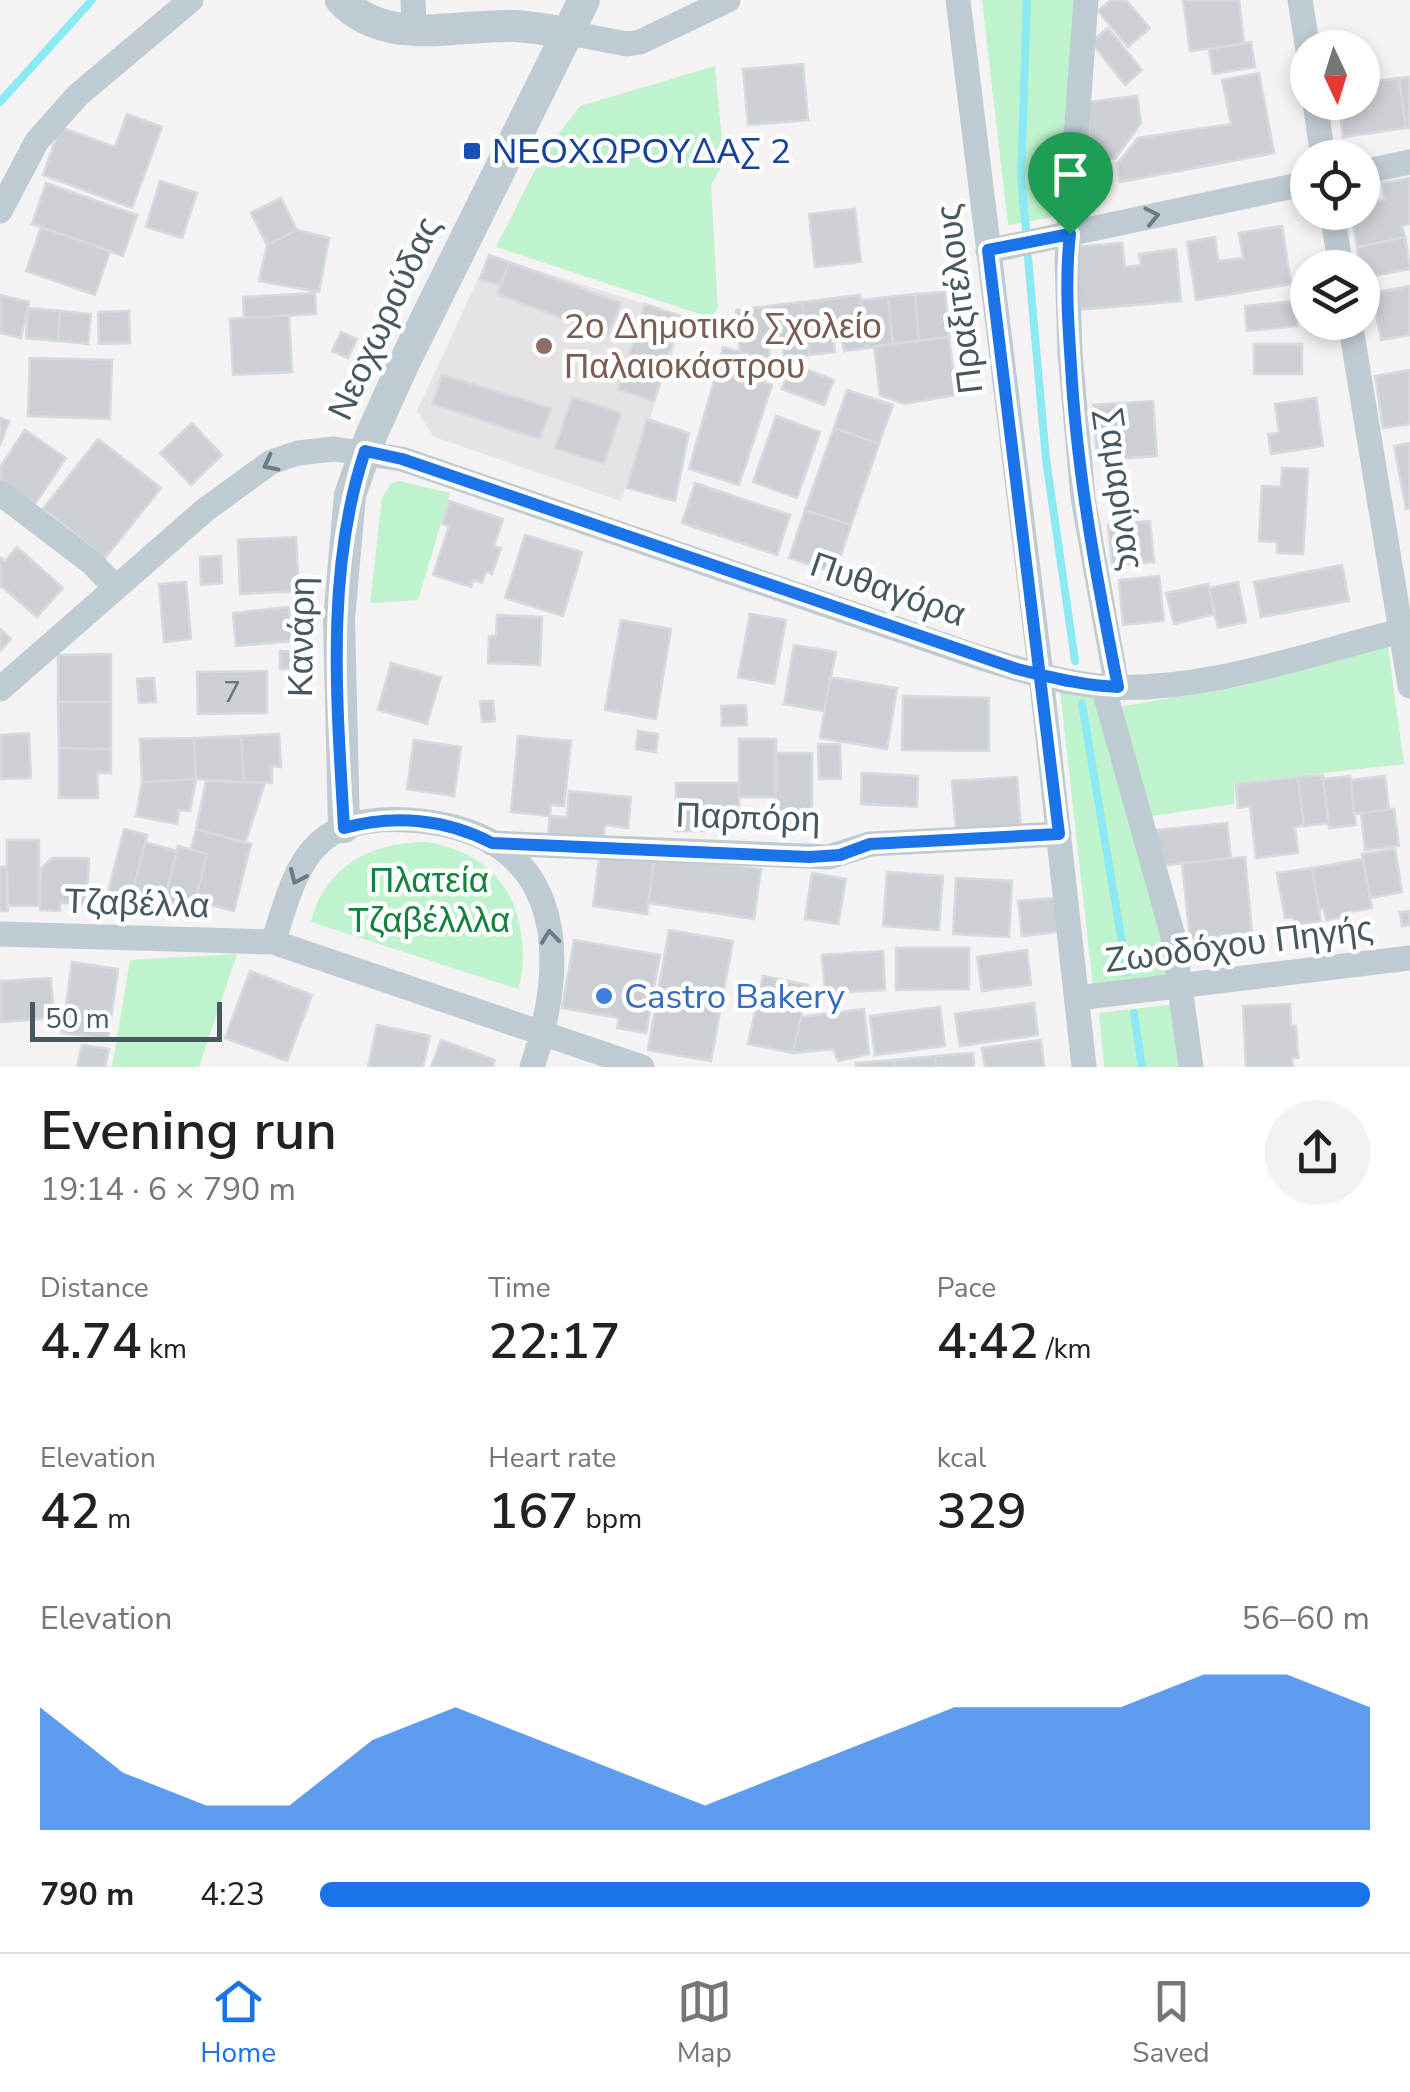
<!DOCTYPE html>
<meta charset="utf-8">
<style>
:root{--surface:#fff;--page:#f2f2f2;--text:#222;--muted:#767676;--line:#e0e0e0;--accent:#1a73e8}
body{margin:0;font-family:"Nunito Sans",sans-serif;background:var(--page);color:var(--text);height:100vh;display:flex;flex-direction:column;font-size:38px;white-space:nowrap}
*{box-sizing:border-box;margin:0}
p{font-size:32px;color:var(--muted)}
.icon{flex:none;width:55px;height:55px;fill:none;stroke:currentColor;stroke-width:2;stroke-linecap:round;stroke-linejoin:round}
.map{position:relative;height:1067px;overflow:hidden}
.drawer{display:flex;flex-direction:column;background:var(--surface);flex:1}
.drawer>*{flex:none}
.needle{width:65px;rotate:176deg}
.tools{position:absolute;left:1290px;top:30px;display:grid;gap:20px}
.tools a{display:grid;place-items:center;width:90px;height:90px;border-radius:50%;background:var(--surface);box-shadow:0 5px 15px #0003;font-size:50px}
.scale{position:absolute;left:30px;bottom:25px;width:192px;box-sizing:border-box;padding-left:10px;border:5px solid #485861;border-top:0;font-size:28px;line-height:35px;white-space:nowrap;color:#485861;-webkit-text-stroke:8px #fff;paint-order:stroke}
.pin{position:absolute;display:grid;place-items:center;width:85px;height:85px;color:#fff;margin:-102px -42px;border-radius:50% 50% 50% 0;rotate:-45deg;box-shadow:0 0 10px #0007}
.pin .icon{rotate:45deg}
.round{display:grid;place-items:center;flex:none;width:105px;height:105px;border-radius:52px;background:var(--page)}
.summary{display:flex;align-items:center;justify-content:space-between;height:170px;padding:0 40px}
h1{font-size:55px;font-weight:600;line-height:75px}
.stats{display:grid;grid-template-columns:repeat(3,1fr);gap:15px;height:170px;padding:10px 40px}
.stats div{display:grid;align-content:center}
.stats b{font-size:50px;font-weight:600}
.stats small{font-size:28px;font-weight:400}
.stats p{font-size:28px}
.chart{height:280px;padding:20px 40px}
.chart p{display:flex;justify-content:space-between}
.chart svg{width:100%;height:180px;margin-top:10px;fill:var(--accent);opacity:.7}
ul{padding:0 40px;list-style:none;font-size:32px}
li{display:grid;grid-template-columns:160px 120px 1fr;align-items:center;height:75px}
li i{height:25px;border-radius:12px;background:var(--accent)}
.menu{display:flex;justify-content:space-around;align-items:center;height:140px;border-top:2px solid var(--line);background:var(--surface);font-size:28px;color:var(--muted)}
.menu a{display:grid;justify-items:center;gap:5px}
.menu .on{color:var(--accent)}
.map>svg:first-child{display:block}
.education{fill:#e5e3e4}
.green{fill:#bff3cd}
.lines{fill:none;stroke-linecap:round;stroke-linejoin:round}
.stream{stroke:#8ae9f2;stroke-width:8}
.building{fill:#ccd0d4;stroke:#d6d9dd;stroke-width:2.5}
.minor{stroke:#bfcbd2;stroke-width:25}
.tertiary{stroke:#bfcbd2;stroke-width:32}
.oneway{stroke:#6c7a83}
.route-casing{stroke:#fff;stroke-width:20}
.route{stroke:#1a73e8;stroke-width:12}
.transit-dot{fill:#1a4fb4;stroke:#fff;stroke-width:4}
.education-dot{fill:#8d6e63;stroke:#fff;stroke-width:4}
.shop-dot{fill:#3f7fe0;stroke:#fff;stroke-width:4}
.labels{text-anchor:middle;stroke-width:9;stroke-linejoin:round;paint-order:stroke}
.number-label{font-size:30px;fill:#69767e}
.transit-label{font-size:35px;fill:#164399;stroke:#fff;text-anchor:start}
.street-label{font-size:35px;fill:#485861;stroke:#fff}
.education-label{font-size:35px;fill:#785e54;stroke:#fff;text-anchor:start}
.park-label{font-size:35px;fill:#12833d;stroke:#fff}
.shop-label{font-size:35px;fill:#366cbe;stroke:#fff;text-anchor:start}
</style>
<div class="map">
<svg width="1410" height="1067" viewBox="0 0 1410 1067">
<rect width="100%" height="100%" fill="#f4f2f2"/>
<path class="education" d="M489 255 685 317 621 501 434 437 417 411Z"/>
<path class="green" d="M982 0H1075L1065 215 1008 225Z
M715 66 724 162 711 185 718 309 709 317 496 247 543 154 580 106Z
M399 481 450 493 418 600 370 603 382 498 391 483Z
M1388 647 1404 764 1234 783V804L1151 816 1118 707 1242 686Z
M1060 691 1096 695 1173 976 1093 986Z
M428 842C480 852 514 881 521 934 524 953 524 972 518 989L311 922C324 866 373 841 428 842Z
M237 954 199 1067H112L130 960Z
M1176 1004 1184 1067H1104L1099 1013Z"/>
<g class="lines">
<path class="stream" d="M0 102 92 0
M1026 229 1021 178 1027 0
M1028 258 1046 459 1075 661
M1082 704 1127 972
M1134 1013 1142 1067"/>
</g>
<path class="building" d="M1111 0H1126L1150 28 1128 47 1098 11Z
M1183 0H1239L1244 44 1190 51Z
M1108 28 1142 70 1125 85 1091 42Z
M1251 42 1255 67 1213 74 1209 49Z
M803 64 808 120 748 125 743 69Z
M1259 73 1274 153 1120 182 1117 164 1138 138 1231 124 1222 80Z
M1410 77V128H1406L1399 78Z
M1399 78 1406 128 1343 137 1339 102H1362V83Z
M1137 96 1141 123 1115 159 1090 156 1088 102Z
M127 114 162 127 132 208 43 175 60 127 115 147Z
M1410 178V224L1402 226 1405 237 1357 247 1351 212H1362V204L1385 200 1382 183Z
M160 181 197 193 182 238 146 227Z
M46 183 137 215 123 256 32 224Z
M281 198 297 230 267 245 251 213Z
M855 209 861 262 815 267 809 214Z
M1282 226 1291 284 1196 300 1187 242 1215 237 1218 261 1243 258 1239 233Z
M41 227 110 251 95 295 26 271Z
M297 230 329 238 319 292 259 281 267 245Z
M1405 237 1410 269 1363 278 1357 247Z
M1122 243 1125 267 1141 265 1139 254 1176 249 1181 301 1078 310 1072 247Z
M489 255 509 262 501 286 480 279Z
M509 262 621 303 608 336 497 294Z
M1410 286V335L1381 340 1372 293Z
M945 292 949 337 919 341 915 294Z
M315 293 316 314 244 318 243 297Z
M915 294 919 341 893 344 888 297Z
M0 295 29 302 21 338 0 333Z
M860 295 867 348 844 351 842 338 833 339 835 352 809 355 802 302Z
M888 297 893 344 867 348 861 300Z
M1295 301 1297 326 1247 331 1245 306Z
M802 302 809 355 784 359 783 345 769 346 770 360 740 352 736 310Z
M645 304 681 316 654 401 618 390Z
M28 308 60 311 58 341 26 338Z
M60 311 91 314 88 344 58 341Z
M129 311 130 343 99 344 98 312Z
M289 315 292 372 233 375 230 319Z
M341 332 357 339 348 358 332 351Z
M949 337 956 395 904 404 880 395 874 346Z
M1254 344H1302V374H1254Z
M723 347 770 360 764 382 718 367Z
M30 358 112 360 110 419 28 416Z
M792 364 834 380 824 405 782 389Z
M718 367 772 385 739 485 689 469Z
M1410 370V424L1383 428 1375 376Z
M442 375 551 408 540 439 432 404Z
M847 390 893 405 879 444 834 428Z
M572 397 621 413 604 464 555 448Z
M1316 398 1323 446 1271 454 1268 434 1279 433 1275 404Z
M1153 401 1157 456 1097 460 1093 405Z
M776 416 820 432 797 498 753 482Z
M0 418 9 421 0 446Z
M647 419 689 433 675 501 627 488Z
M192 423 222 455 191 485 160 453Z
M834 428 879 444 851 525 805 510Z
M25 430 66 458 35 504 0 481V467Z
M98 439 161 488 105 558 43 509Z
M1410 443V508L1406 509 1394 446Z
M1282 468 1308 469 1303 554 1277 553V542L1259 541 1262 486 1281 487Z
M695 483 790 515 777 555 682 523Z
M449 501 503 519 494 546 501 548 492 574 486 571 482 583 473 580 471 587 433 575 449 526 442 524Z
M805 510 851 525 835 573 789 558Z
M1150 521 1154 562 1112 566 1108 525Z
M525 535 582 552 563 616 505 598Z
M296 537 299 591 240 594 238 540Z
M17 547 63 588 37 617 0 585V557L5 561Z
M221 556 222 583 201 585 200 557Z
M1342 565 1349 601 1261 617 1254 582Z
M1159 576 1164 621 1123 625 1119 580Z
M186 582 191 639 164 642 159 584Z
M1238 582 1246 622 1218 628 1209 588Z
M1208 584 1215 614 1174 624 1166 593Z
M289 607 292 641 236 646 233 613Z
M750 614 786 620 774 684 738 677Z
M497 615 542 617 540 665 488 663 489 636H496Z
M621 620 671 629 656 719 605 710Z
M0 629 11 639 0 651Z
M794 645 836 652 824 711 784 704Z
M280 651 306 652 305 669H280Z
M111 654V702H58V655Z
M391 663 441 677 427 724 378 710Z
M267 671V713L198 714 197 672Z
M830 677 897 688 887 749 820 738Z
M154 678 156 702 139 703 137 679Z
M903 696 989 698V751L902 750Z
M480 701H493L495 721 482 722Z
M58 702H111V749L59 748Z
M746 705 747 725 722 726 721 706Z
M638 731 658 734 656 752 636 749Z
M29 733 31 778 0 779V735Z
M279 734 281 767 272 766V783L244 782 241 736Z
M241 736 244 782 196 779 194 738Z
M518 736 571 741 564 806 551 805 550 816 511 812Z
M194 738 196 779 142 782 140 739Z
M739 739H776V797H739Z
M414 740 461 747 454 796 407 789Z
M818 744H840L841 779H819Z
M59 748 111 749V773H97L98 798H59Z
M776 753H812V814H804L805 830H786L787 815H776Z
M862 773 918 776 917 807 861 804Z
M1323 775 1329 823 1304 826 1298 777Z
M1350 776 1356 825 1329 828 1323 779Z
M1385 776 1389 810 1354 814 1351 780Z
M1017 777 1021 827 956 832 952 781Z
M1298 777 1304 826 1295 827 1298 853 1256 858 1250 806 1238 808 1236 784Z
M196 779 190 811 179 810 177 824 136 816 142 782Z
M206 781 265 783 245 843 196 829Z
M676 783H739V831H676Z
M569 791 631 797 628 828 605 825 603 840 548 835 550 816 567 817Z
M1394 809 1399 846 1365 850 1361 813Z
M1227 823 1231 858 1159 866 1156 830Z
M124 829 147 835 131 898 108 892Z
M196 829 251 844 234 911 195 901 207 854 191 849Z
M7 840H39V906H7Z
M145 842 177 851 163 906 131 898Z
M178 846 207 854 193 910 164 902Z
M1395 849 1402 892 1370 898 1362 854Z
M600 852 654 859 647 914 593 906Z
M655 853 761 869 754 919 648 903Z
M1245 857 1252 933 1190 939 1182 863Z
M52 858H89L87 904 60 903V911L40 910 41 868Z
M1363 859 1372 908 1344 913 1345 917 1326 920 1324 909H1319L1312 868Z
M0 867H7L8 911H0Z
M1312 868 1321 921 1294 925 1293 917 1285 918 1277 873Z
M887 872 943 876 939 930 883 926Z
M812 873 846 879 838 924 805 919Z
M956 878 1012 881 1009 937 953 934Z
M1055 898 1058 932 1022 936 1018 901Z
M1410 911V925L1402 926 1400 912Z
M669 930 733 941 711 1061 648 1050Z
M574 940 660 955 646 1033 617 1028 619 1018 562 1008Z
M896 948H969V989L896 990Z
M1027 950 1031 985 982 991 977 957Z
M883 951 885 990 825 993 822 955Z
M72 962 118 969 108 1039 62 1033Z
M250 971 312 995 287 1061 225 1038Z
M763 976 808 985 793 1053 748 1044Z
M51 978 54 1018 0 1022V981Z
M1034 1003 1038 1035 960 1046 955 1014Z
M1290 1004 1291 1026H1296L1298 1058H1292L1293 1067H1246L1243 1006Z
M940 1007 945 1046 875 1055 870 1016Z
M864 1009 869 1054 838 1061 833 1049 793 1053 801 1017Z
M377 1025 430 1036 423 1067H368Z
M441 1040 495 1060 493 1067H431Z
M1041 1040 1044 1067H985L982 1048Z
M82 1045 109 1049 105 1067H77Z
M973 1053 974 1067H936L935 1056Z
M935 1056 936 1067H894V1060Z
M894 1060V1067H856V1063Z"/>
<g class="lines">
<path class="minor" d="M413 0 414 30
M958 0 1041 675 1084 1067
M1086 0 1067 259 1070 353 1083 498 1117 687
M1300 0 1308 50
M570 33 627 44 640 42 728 0
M1315 102 1323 158
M1362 172 1410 162
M0 211 37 141 78 95 191 0
M1332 212 1341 268
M988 251 1308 183
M1350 322 1410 686
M0 493 92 563 115 587
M1103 686 1173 936 1191 1067
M0 689 205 510 271 462 298 453 334 449 402 459 981 658C1021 670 1065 684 1108 687 1207 692 1306 654 1401 631
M492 843 829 857 870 844 1059 834
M0 934 273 942 642 1067
M273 942C284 911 292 871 316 846 340 821 377 818 409 820 561 830 572 947 532 1067
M1077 998 1410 958"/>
<path class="tertiary" d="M341 0C387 48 456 24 515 26 533 27 552 31 570 33
M344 827 339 619 350 495 370 438 402 367 584 0"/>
</g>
<defs><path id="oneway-chevron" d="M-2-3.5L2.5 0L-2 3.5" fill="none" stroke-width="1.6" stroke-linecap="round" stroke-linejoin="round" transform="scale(2.5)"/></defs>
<g class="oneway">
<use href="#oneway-chevron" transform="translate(1152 216) rotate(-12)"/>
<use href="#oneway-chevron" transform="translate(270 464) rotate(153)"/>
<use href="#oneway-chevron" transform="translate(297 877) rotate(114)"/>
<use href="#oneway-chevron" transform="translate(550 937) rotate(-96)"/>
</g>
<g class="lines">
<g class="route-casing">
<path id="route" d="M1070 234 988 250 1059 834 870 844 840 855 809 857 492 843C446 819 394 814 344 828 337 703 325 571 365 451L402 459 1017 669C1050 677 1084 686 1118 687 1097 580 1077 475 1071 366 1068 322 1065 278 1070 234"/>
</g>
<use href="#route" class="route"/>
</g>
<rect class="transit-dot" x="462" y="141" width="20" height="20" rx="5"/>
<circle class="education-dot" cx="544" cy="346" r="10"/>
<circle class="shop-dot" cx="604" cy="996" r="10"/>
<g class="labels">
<g class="number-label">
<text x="232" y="702">7</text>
</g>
<g class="transit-label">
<text x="492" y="163">ΝΕΟΧΩΡΟΥΔΑΣ 2</text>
</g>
<g class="street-label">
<text transform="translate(959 299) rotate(-97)" y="12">Πραξιτέλους</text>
<text transform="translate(384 318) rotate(-65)" y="12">Νεοχωρούδας</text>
<text transform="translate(1121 489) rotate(82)" y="12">Σαμαρίνας</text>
<text transform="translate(888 589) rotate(19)" y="12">Πυθαγόρα</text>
<text transform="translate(301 637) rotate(-89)" y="12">Κανάρη</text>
<text transform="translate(748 817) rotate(2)" y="12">Παρπόρη</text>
<text transform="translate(137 903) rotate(2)" y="12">Τζαβέλλα</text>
<text transform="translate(1239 944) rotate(-7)" y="12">Ζωοδόχου Πηγής</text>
</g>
<g class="education-label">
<text x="564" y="338">2ο Δημοτικό Σχολείο<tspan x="564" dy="40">Παλαιοκάστρου</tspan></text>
</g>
<g class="park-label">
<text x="429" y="892">Πλατεία<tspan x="429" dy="40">Τζαβέλλλα</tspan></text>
</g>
<g class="shop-label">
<text x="624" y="1008">Castro Bakery</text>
</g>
</g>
</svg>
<div class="tools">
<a><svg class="needle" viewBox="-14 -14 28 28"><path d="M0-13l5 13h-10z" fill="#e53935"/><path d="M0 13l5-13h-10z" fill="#767676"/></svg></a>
<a><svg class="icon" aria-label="locate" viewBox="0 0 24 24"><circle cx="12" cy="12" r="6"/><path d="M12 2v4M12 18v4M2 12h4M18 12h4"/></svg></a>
<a><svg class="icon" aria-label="layers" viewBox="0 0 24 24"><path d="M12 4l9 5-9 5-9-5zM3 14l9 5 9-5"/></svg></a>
</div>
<div class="scale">50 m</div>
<div class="pin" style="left:1070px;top:234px;background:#1e9e55"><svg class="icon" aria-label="arrive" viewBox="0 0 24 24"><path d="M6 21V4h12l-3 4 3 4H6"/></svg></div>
</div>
<section class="drawer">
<div class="summary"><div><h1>Evening run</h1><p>19:14 · 6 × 790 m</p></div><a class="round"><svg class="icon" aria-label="share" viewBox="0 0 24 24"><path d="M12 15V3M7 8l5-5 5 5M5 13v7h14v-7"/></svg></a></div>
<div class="stats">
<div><p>Distance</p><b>4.74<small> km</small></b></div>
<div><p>Time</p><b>22:17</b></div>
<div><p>Pace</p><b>4:42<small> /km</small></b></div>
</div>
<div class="stats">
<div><p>Elevation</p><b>42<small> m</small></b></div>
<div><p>Heart rate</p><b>167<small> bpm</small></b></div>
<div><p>kcal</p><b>329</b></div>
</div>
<div class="chart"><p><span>Elevation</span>56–60 m</p>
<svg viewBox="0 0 160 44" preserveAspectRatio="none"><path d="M0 44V14L10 30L20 38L30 38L40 22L50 14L60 22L70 30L80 38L90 30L100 22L110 14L120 14L130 14L140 6L150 6L160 14V44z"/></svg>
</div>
<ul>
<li><b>790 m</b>4:23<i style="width:100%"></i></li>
</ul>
</section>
<nav class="menu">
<a class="on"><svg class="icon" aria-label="home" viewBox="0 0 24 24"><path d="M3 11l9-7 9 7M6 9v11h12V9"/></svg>Home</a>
<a><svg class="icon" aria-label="map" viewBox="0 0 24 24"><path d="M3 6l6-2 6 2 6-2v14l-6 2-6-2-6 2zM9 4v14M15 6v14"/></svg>Map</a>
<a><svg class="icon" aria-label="saved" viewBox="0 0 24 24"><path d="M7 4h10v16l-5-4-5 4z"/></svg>Saved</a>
</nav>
